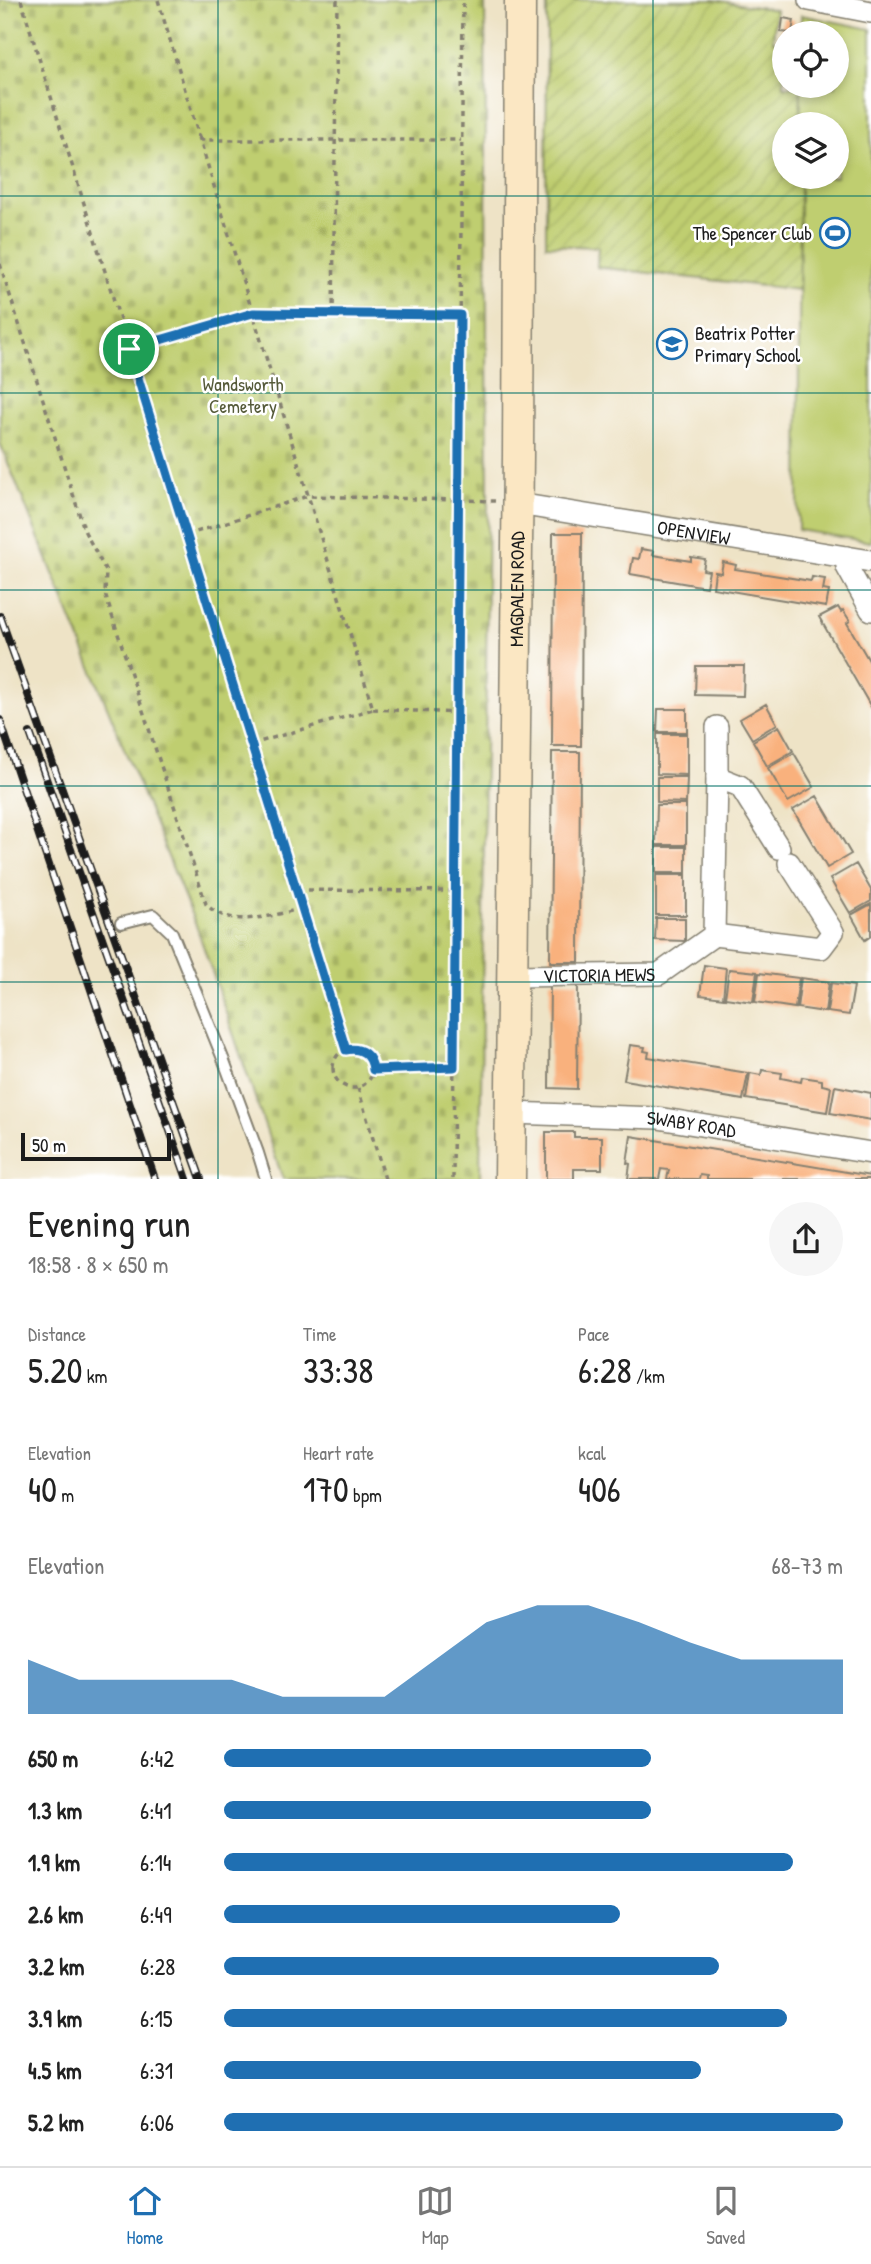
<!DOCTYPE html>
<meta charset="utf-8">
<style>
:root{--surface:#fff;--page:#f6f6f6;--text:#222;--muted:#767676;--line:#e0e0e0;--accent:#1f6fb2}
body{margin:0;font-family:"Patrick Hand",sans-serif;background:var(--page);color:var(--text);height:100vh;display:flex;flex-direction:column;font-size:26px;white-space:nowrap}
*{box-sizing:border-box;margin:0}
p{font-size:23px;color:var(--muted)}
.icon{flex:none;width:38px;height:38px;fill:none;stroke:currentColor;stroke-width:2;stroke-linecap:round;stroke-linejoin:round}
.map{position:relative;height:1179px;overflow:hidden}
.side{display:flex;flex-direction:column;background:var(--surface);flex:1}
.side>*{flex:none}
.tools{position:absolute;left:772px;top:21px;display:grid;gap:14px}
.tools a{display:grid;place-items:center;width:77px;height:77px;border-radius:50%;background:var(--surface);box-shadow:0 4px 10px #0003;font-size:35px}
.scale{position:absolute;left:21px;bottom:18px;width:150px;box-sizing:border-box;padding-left:7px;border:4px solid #1c1c1c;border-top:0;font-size:19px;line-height:24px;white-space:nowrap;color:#1c1c1c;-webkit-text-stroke:5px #fff;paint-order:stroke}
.pin{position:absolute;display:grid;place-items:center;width:60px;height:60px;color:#fff;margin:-30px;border:4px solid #fff;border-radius:50%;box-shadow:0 2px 7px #0007}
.round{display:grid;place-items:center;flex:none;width:74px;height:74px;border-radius:37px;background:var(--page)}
.summary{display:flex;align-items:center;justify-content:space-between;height:119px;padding:0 28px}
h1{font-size:38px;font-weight:600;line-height:52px}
.metrics{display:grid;grid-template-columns:repeat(3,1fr);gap:10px;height:119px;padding:7px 28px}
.metrics div{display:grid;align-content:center}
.metrics b{font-size:35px;font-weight:600}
.metrics small{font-size:19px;font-weight:400}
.metrics p{font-size:19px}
.chart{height:196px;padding:14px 28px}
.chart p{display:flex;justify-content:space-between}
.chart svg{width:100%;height:126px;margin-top:7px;fill:var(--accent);opacity:.7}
ul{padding:0 28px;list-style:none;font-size:23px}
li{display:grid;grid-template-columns:112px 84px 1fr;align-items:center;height:52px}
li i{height:18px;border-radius:9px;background:var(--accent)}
.menu{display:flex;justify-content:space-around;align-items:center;height:98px;border-top:2px solid var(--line);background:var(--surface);font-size:19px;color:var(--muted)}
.menu a{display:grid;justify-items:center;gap:4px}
.menu .selected{color:var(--accent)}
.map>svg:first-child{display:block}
.grass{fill:#bfce70;stroke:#6e7546;stroke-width:2}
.cemetery{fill:url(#cemetery-stones);stroke:#6e7546;stroke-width:2}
.garden{fill:url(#garden-furrows);stroke:#6e7546;stroke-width:2}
.building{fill:#f9b17d}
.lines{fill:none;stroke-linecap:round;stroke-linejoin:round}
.lane-casing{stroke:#858071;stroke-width:14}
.street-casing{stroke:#858071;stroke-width:24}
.secondary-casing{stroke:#858071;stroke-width:33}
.path{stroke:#858071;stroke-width:3.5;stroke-dasharray:5 5;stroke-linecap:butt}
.lane{stroke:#fff;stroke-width:10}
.street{stroke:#fff;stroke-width:21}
.secondary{stroke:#fbe7c3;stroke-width:30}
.rail-casing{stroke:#1c1c1c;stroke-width:8}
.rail{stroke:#fff;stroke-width:5;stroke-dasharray:16;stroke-linecap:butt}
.route-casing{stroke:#fff;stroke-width:14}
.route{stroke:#1f6fb2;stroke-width:9}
.grid{fill:none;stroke:#0f766e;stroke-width:2;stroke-opacity:0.55}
.labels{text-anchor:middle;stroke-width:5;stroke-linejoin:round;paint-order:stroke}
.poi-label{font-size:19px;fill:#1c1c1c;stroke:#fff;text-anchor:end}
.park-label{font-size:19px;fill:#555a39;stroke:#fff}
.street-label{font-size:19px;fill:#1c1c1c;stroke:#fff}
</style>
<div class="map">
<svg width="871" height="1179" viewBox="0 0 871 1179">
<defs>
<pattern id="cemetery-stones" width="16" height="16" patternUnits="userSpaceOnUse" patternTransform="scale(1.75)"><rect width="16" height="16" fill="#bfce70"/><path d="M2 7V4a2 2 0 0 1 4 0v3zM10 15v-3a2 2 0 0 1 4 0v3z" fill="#a4b060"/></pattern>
<pattern id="garden-furrows" width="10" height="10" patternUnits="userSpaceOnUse" patternTransform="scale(1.75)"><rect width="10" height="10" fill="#bfce70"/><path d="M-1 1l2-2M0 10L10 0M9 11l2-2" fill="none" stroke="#a4b060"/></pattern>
</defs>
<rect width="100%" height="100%" fill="#fff"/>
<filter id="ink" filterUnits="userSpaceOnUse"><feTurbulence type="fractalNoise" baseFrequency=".0143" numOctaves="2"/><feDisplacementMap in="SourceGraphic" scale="14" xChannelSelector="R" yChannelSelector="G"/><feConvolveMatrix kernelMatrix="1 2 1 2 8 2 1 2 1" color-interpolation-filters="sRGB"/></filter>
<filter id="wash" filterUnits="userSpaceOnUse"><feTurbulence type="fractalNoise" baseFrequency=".00686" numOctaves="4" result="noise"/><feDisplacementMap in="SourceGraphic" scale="28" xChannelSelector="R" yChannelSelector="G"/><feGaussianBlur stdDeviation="1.57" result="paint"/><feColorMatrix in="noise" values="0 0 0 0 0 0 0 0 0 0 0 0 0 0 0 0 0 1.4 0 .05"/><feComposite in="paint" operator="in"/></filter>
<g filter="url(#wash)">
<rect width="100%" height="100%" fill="#eee3c6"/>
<path class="grass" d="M801 15 871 29V542L798 530 800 177H836V124H800L801 86H836V33H801Z"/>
<path class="cemetery" d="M0 0H485L488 500 480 1179H283L197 928 0 443Z"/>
<path class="garden" d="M547 0H715L776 10 773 41 784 42V86H801L800 124H784V177H800L799 290 597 267 598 247 546 245Z"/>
<g id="blocks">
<path class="building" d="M783 18 794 20 792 33 781 32Z
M553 533H582L581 746H552Z
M641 549 654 551 653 555 691 561V557L705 559 703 570 709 571 706 587 630 574 633 558 639 559Z
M723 562 736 565 735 569 811 581 812 577 825 579 823 590 829 591 826 607 713 588 715 572 721 573Z
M838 607 841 612 843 610 850 621 847 623 871 664V707L819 617Z
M696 666H744L743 696 695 695Z
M766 704 777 724 752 739 740 719Z
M658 709H687V732H657Z
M779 726 793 751 767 766 753 741Z
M657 734H687V775L657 774Z
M552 752H580L579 962H550Z
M794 753 814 787 788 802 768 768Z
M657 777H687L686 803 657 802Z
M817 796 851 854 827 868 793 810Z
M657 805H686V845H656Z
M656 847H686V873H656Z
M856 864 871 890V901L850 913 830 879Z
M656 875H686V915H656Z
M871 904V936L865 940 851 915Z
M656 918H685V941L655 940Z
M704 965 726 968 723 998 700 995Z
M729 969 757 972 753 1002 725 998Z
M759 973 799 978 795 1008 755 1002Z
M801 978 829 982 825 1012 797 1008Z
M550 981 578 982 577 1089 549 1088Z
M831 983 854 986 849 1015 827 1012Z
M630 1045 645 1047 644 1051 649 1052 648 1057 748 1073 743 1100 624 1080Z
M762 1070 782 1073 781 1078 801 1082 802 1077 822 1080V1085L831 1087 827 1112 746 1099 750 1073 761 1075Z
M835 1086 871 1093V1120L830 1113Z
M546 1132H574V1137H602V1169H574V1179H546Z
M631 1136 871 1176V1179H707V1176L700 1175 699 1179H667L669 1170 661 1169 659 1179H628L630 1164 627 1163Z"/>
</g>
</g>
<g filter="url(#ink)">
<use href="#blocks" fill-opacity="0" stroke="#858071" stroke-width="2"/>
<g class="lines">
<g class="lane-casing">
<path id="lane" d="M121 923 153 915 172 933 224 1061 258 1153 266 1179"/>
</g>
<g class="street-casing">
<g id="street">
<path d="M809 0 871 12"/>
<path id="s1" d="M518 504 871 561"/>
<path d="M847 557V567L871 610"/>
<path d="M717 727V777"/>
<path d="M714 935 821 948 833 932 789 863"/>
<path id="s2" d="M513 976 659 974 714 935 717 777 740 786 779 848"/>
<path id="s3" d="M510 1113 658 1118 871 1153"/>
</g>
</g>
<g class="secondary-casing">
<g id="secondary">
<path id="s4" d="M510 1179 518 456 520 0"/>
</g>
</g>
<path class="path" d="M21 0 346 1050
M158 0 200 140
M337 0 333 313 460 315
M0 264 85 532 106 571 105 594 206 904C230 930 273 915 304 908
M129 349 252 313H333
M187 535 308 496 495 501
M373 709 458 713
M252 744 373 709 200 140H461
M298 890 455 891 463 0
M333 1068a20 20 0 1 1 40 0a20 20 0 1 1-40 0Z
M373 1070 454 1067
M358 1088 385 1179
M453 1179 455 891"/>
<use href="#lane" class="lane"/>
<use href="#street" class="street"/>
<use href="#secondary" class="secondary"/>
<g class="rail-casing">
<path id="rail" d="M0 616 201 1179
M0 720 155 1179
M30 733 187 1179"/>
</g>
<use href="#rail" class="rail"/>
</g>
</g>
<g class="lines" filter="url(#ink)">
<g class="route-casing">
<path id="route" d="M253 313 460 315 454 1067 373 1070C372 1055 361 1047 346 1050L129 349Z"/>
</g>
<use href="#route" class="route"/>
</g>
<path class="grid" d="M218 0V1179M436 0V1179M653 0V1179M0 196H871M0 393H871M0 590H871M0 786H871M0 982H871"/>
<defs>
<g id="stadium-ring" transform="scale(1.575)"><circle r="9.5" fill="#fff" stroke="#1f6fb2" stroke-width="1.5"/><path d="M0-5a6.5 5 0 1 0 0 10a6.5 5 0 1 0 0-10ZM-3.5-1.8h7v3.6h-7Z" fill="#1f6fb2"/></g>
<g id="school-ring" transform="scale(1.575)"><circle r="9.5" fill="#fff" stroke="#1f6fb2" stroke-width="1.5"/><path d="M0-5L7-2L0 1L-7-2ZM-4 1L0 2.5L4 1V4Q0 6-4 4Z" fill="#1f6fb2"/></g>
</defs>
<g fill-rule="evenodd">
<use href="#stadium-ring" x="835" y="233"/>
<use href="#school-ring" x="672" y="344"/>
</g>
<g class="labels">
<g class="poi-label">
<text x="812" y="240">The Spencer Club</text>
<text x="695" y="340" text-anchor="start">Beatrix Potter<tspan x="695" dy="22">Primary School</tspan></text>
</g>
<g class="park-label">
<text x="243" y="391">Wandsworth<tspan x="243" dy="22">Cemetery</tspan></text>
</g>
<g class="street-label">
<text dy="7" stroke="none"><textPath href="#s1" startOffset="178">OPENVIEW</textPath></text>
<text dy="7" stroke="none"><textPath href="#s4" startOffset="590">MAGDALEN ROAD</textPath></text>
<text dy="7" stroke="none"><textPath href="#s2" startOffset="86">VICTORIA MEWS</textPath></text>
<text dy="7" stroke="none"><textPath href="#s3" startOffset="182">SWABY ROAD</textPath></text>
</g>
</g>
</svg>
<div class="tools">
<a><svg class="icon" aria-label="locate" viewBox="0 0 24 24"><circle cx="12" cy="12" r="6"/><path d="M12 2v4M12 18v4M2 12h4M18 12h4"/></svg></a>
<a><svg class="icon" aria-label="layers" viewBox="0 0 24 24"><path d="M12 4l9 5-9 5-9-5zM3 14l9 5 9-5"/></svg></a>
</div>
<div class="scale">50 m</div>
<div class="pin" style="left:129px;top:349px;background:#1e9e55"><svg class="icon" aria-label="arrive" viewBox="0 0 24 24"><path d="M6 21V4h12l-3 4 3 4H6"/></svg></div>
</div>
<section class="side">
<div class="summary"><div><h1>Evening run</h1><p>18:58 · 8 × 650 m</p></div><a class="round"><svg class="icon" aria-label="share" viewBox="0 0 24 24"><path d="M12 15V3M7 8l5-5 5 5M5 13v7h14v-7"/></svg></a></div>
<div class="metrics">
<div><p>Distance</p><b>5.20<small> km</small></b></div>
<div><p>Time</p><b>33:38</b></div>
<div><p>Pace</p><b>6:28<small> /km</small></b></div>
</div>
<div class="metrics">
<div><p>Elevation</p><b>40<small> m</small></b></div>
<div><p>Heart rate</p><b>170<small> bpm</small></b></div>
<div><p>kcal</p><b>406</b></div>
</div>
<div class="chart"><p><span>Elevation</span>68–73 m</p>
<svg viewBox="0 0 160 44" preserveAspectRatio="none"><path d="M0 44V25L10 32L20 32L30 32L40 32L50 38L60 38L70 38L80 25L90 12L100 6L110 6L120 12L130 19L140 25L150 25L160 25V44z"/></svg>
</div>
<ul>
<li><b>650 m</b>6:42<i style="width:69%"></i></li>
<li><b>1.3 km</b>6:41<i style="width:69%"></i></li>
<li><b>1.9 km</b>6:14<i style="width:92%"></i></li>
<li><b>2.6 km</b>6:49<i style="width:64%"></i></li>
<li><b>3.2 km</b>6:28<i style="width:80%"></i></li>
<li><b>3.9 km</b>6:15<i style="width:91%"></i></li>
<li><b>4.5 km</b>6:31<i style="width:77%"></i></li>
<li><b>5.2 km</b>6:06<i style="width:100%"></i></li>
</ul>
</section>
<nav class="menu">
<a class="selected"><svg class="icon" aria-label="home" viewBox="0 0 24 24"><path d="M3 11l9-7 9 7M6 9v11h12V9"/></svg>Home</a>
<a><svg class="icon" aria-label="map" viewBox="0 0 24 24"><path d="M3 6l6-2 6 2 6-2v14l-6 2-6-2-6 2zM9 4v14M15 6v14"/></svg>Map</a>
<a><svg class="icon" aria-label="saved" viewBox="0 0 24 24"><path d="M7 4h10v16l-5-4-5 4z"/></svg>Saved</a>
</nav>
